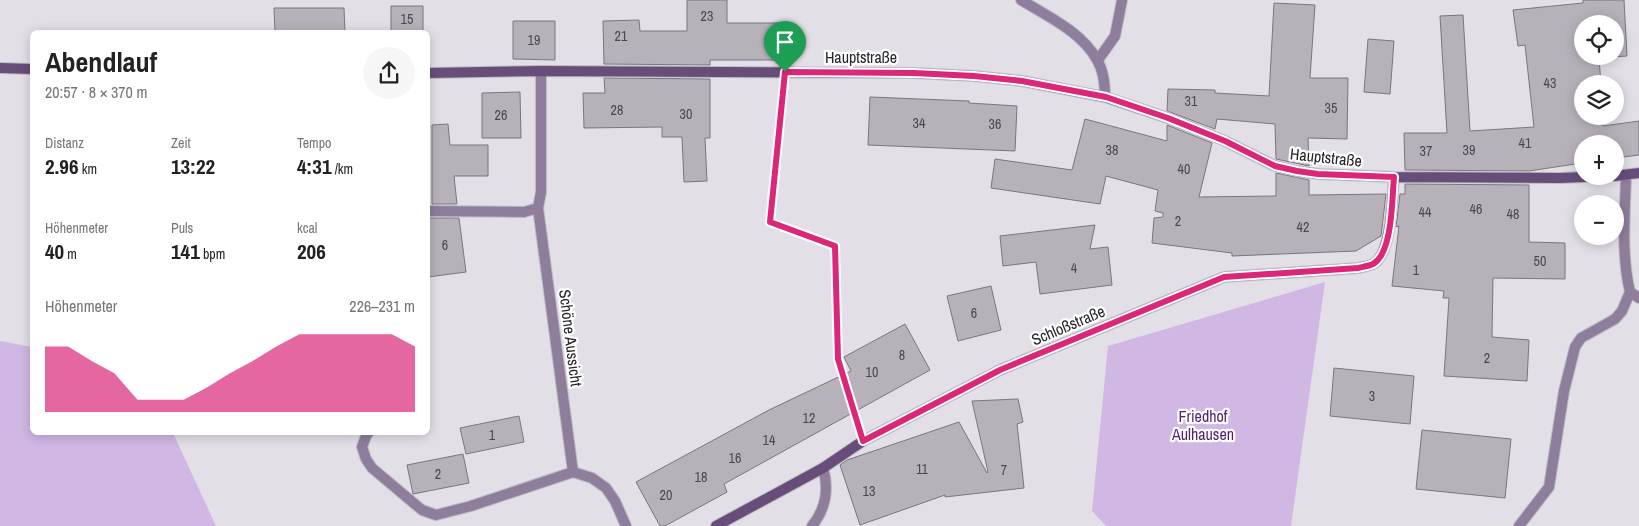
<!DOCTYPE html>
<html lang="de">
<meta charset="utf-8">
<style>
:root{--surface:#fff;--page:#f6f6f6;--text:#222;--muted:#767676;--accent:#db2777}
body{margin:0;font-family:"Archivo Narrow",sans-serif;background:var(--page);color:var(--text);height:100vh;display:flex;flex-direction:column;font-size:19px;white-space:nowrap}
*{box-sizing:border-box;margin:0}
p{font-size:16px;color:var(--muted)}
.icon{flex:none;width:28px;height:28px;fill:none;stroke:currentColor;stroke-width:2;stroke-linecap:round;stroke-linejoin:round}
.map{position:relative;flex:1;overflow:hidden}
.side{position:absolute;left:30px;top:30px;width:400px;height:405px;display:flex;flex-direction:column;background:var(--surface);border-radius:8px;box-shadow:0 2px 12px #0003}
.side>*{flex:none}
.controls{position:absolute;left:1574px;top:15px;display:grid;gap:10px}
.controls a{display:grid;place-items:center;width:50px;height:50px;border-radius:50%;background:var(--surface);box-shadow:0 2px 12px #0003;font-size:25px}
.pin{position:absolute;display:grid;place-items:center;width:42px;height:42px;color:#fff;margin:-51px -21px;border-radius:50% 50% 50% 0;rotate:-45deg;box-shadow:0 0 5px #0007}
.pin .icon{rotate:45deg}
.round{display:grid;place-items:center;flex:none;width:52px;height:52px;border-radius:26px;background:var(--page)}
.summary{display:flex;align-items:center;justify-content:space-between;height:85px;padding:0 15px}
h1{font-size:28px;font-weight:700;line-height:38px}
.stats{display:grid;grid-template-columns:repeat(3,1fr);gap:8px;height:85px;padding:5px 15px}
.stats div{display:grid;align-content:center}
.stats b{font-size:21px;font-weight:700}
.stats small{font-size:14px;font-weight:400}
.stats p{font-size:14px}
.chart{height:140px;padding:10px 15px}
.chart p{display:flex;justify-content:space-between}
.chart svg{width:100%;height:90px;margin-top:5px;fill:var(--accent);opacity:.7}
.map>svg:first-child{display:block}
.green{fill:#d0b7e4}
.building{fill:#b7b2ba;stroke:#7a767d;fill-rule:evenodd}
.lines{fill:none;stroke-linecap:round;stroke-linejoin:round}
.lane-casing{stroke:#bdbac1;stroke-width:12}
.street-casing{stroke:#bdbac1;stroke-width:12}
.secondary-casing{stroke:#bdbac1;stroke-width:12}
.path{stroke:#a29fa5;stroke-width:3;stroke-dasharray:4 2.5;stroke-linecap:butt}
.lane{stroke:#8f7d9c;stroke-width:10}
.street{stroke:#8f7d9c;stroke-width:10}
.secondary{stroke:#674e7a;stroke-width:10}
.route-casing{stroke:#fff;stroke-width:10}
.route{stroke:#db2777;stroke-width:6}
.labels{text-anchor:middle;stroke-width:4.5;stroke-linejoin:round;paint-order:stroke}
.number-label{font-size:14px;fill:#4b484c}
.street-label{font-size:16px;fill:#272528;stroke:#fff}
.park-label{font-size:16px;fill:#531e72;stroke:#fff}
</style>
<div class="map">
<svg width="1639" height="526" viewBox="0 0 1639 526">
<rect width="100%" height="100%" fill="#e3dfe7"/>
<path class="green" d="M1325 282 1291 526H1106L1092 511 1108 346Z
M0 341 32 347V432L173 433 216 526H0Z"/>
<path class="building" d="M687 0H727V23H781L780 60H710V65L604 64 603 21 639 20 640 31H687Z
M1583 0H1624L1627 56 1599 58 1601 84H1582V116H1602L1603 126 1639 121V155L1615 158V144H1582V163L1529 171 1405 170 1404 133H1447L1440 16 1463 15 1470 131 1534 127 1525 45 1518 46 1513 10 1583 3ZM1582 24H1615V56H1582Z
M1274 3 1315 5 1310 78H1348L1347 139 1308 138 1309 166 1276 159 1275 124 1217 119 1215 129 1167 111 1168 89 1215 90V93L1269 96Z
M391 6H423V32H391Z
M274 8H344L345 32H275Z
M513 21H555V60L513 59Z
M1368 39 1394 41 1390 94 1364 92Z
M604 78 710 79V138H705L707 181 684 182 682 137H662V127L584 128 583 93H605Z
M520 92 521 138H482V93Z
M870 97 969 101V103L1017 106 1015 151 868 145Z
M1085 119 1167 141V125L1212 143 1199 197 1276 196V173L1309 180V195L1386 194 1381 236 1356 251 1232 256V253L1152 243 1154 218 1163 217V213L1155 211 1158 190 1106 176 1100 204 991 188 995 159 1072 170Z
M448 124 450 145H488V176H454L457 204H432V125Z
M1405 184 1529 185V242L1565 243V279L1493 278 1492 337 1529 340 1527 381 1444 376 1449 298H1443L1444 291 1392 286 1399 226 1396 227 1400 194H1405Z
M428 218H459L466 272 428 277Z
M1095 225 1090 249 1108 247 1112 285 1040 294 1036 262 1003 266 1000 236Z
M991 286 1001 330 958 341 947 296Z
M905 324 930 370 724 484 727 492 665 526H660L636 482 769 410 851 371 844 357Z
M1334 368 1414 376 1410 424 1330 416Z
M1018 399 1023 422 1017 424 1024 488 945 497V495L860 525 840 465 847 460 959 422 987 473 988 472 972 401Z
M519 416 524 442 466 454 460 428Z
M1422 430 1511 439 1505 498 1416 489Z
M463 454 469 483 413 494 407 465Z"/>
<g class="lines">
<g class="lane-casing">
<path id="lane" d="M1098 60 1115 36 1122 0
M1519 526 1549 487 1564 391 1575 347 1581 338 1615 319 1622 311 1630 292"/>
</g>
<g class="street-casing">
<path id="street" d="M1021 0C1047 16 1082 32 1097 60 1104 71 1105 84 1105 97
M1626 176C1625 215 1621 254 1630 292L1639 298
M538 208 573 472
M428 211 524 212 538 208 541 192V71
M369 432 366 436 362 447 366 459 372 468 422 510 436 515 471 506 573 472 592 478 606 488 615 501 626 526
M812 526C826 509 829 488 823 468"/>
</g>
<g class="secondary-casing">
<path id="secondary" d="M0 68 32 69
M428 73 541 71 914 73 974 76 1022 81 1105 97 1168 118 1225 141 1275 166 1297 171 1318 174 1394 177 1560 178 1608 176
M1615 176 1639 173
M716 526 823 468 863 441 1000 370 1224 277 1358 268C1362 267 1369 266 1373 264 1392 254 1392 197 1394 177"/>
</g>
<path class="path" d="M783 93 770 222 835 246 838 359 857 423"/>
<use href="#lane" class="lane"/>
<use href="#street" class="street"/>
<use href="#secondary" class="secondary"/>
</g>
<g class="lines">
<g class="route-casing">
<path id="route" d="M785 72 914 73 974 76 1022 81 1106 97 1168 118 1225 141 1275 166 1297 171 1318 174 1394 177C1392 197 1393 253 1373 264 1369 266 1362 267 1358 268L1224 277 1000 370 863 441 838 359 835 246 770 222Z"/>
</g>
<use href="#route" class="route"/>
</g>
<g class="labels">
<g class="number-label">
<text x="707" y="21">23</text>
<text x="407" y="24">15</text>
<text x="621" y="41">21</text>
<text x="534" y="45">19</text>
<text x="1550" y="88">43</text>
<text x="1191" y="106">31</text>
<text x="1331" y="113">35</text>
<text x="617" y="115">28</text>
<text x="686" y="119">30</text>
<text x="501" y="120">26</text>
<text x="919" y="128">34</text>
<text x="995" y="129">36</text>
<text x="1525" y="148">41</text>
<text x="1112" y="155">38</text>
<text x="1469" y="155">39</text>
<text x="1426" y="156">37</text>
<text x="1184" y="174">40</text>
<text x="1476" y="214">46</text>
<text x="1425" y="217">44</text>
<text x="1513" y="219">48</text>
<text x="1178" y="226">2</text>
<text x="1303" y="232">42</text>
<text x="445" y="250">6</text>
<text x="1540" y="266">50</text>
<text x="1074" y="273">4</text>
<text x="1416" y="275">1</text>
<text x="974" y="318">6</text>
<text x="902" y="360">8</text>
<text x="1487" y="363">2</text>
<text x="872" y="377">10</text>
<text x="1372" y="401">3</text>
<text x="809" y="423">12</text>
<text x="492" y="440">1</text>
<text x="769" y="445">14</text>
<text x="735" y="463">16</text>
<text x="922" y="474">11</text>
<text x="1004" y="475">7</text>
<text x="438" y="479">2</text>
<text x="701" y="482">18</text>
<text x="869" y="496">13</text>
<text x="666" y="500">20</text>
</g>
<g class="street-label">
<text x="861" y="63">Hauptstraße</text>
<text transform="translate(1326 157) rotate(6)" y="6">Hauptstraße</text>
<text transform="translate(1068 325) rotate(-23)" y="6">Schloßstraße</text>
<text transform="translate(571 338) rotate(83)" y="6">Schöne Aussicht</text>
</g>
<g class="park-label">
<text x="1203" y="422">Friedhof<tspan x="1203" dy="18">Aulhausen</tspan></text>
</g>
</g>
</svg>
<div class="controls">
<a><svg class="icon" aria-label="locate" viewBox="0 0 24 24"><circle cx="12" cy="12" r="6"/><path d="M12 2v4M12 18v4M2 12h4M18 12h4"/></svg></a>
<a><svg class="icon" aria-label="layers" viewBox="0 0 24 24"><path d="M12 4l9 5-9 5-9-5zM3 14l9 5 9-5"/></svg></a>
<a>+</a>
<a>−</a>
</div>
<div class="pin" style="left:785px;top:72px;background:#1e9e55"><svg class="icon" aria-label="arrive" viewBox="0 0 24 24"><path d="M6 21V4h12l-3 4 3 4H6"/></svg></div>
<section class="side">
<div class="summary"><div><h1>Abendlauf</h1><p>20:57 · 8 × 370 m</p></div><a class="round"><svg class="icon" aria-label="share" viewBox="0 0 24 24"><path d="M12 15V3M7 8l5-5 5 5M5 13v7h14v-7"/></svg></a></div>
<div class="stats">
<div><p>Distanz</p><b>2.96<small> km</small></b></div>
<div><p>Zeit</p><b>13:22</b></div>
<div><p>Tempo</p><b>4:31<small> /km</small></b></div>
</div>
<div class="stats">
<div><p>Höhenmeter</p><b>40<small> m</small></b></div>
<div><p>Puls</p><b>141<small> bpm</small></b></div>
<div><p>kcal</p><b>206</b></div>
</div>
<div class="chart"><p><span>Höhenmeter</span>226–231 m</p>
<svg viewBox="0 0 160 44" preserveAspectRatio="none"><path d="M0 44V12L10 12L20 19L30 25L40 38L50 38L60 38L70 32L80 25L90 19L100 12L110 6L120 6L130 6L140 6L150 6L160 12V44z"/></svg>
</div>
</section>
</div>
